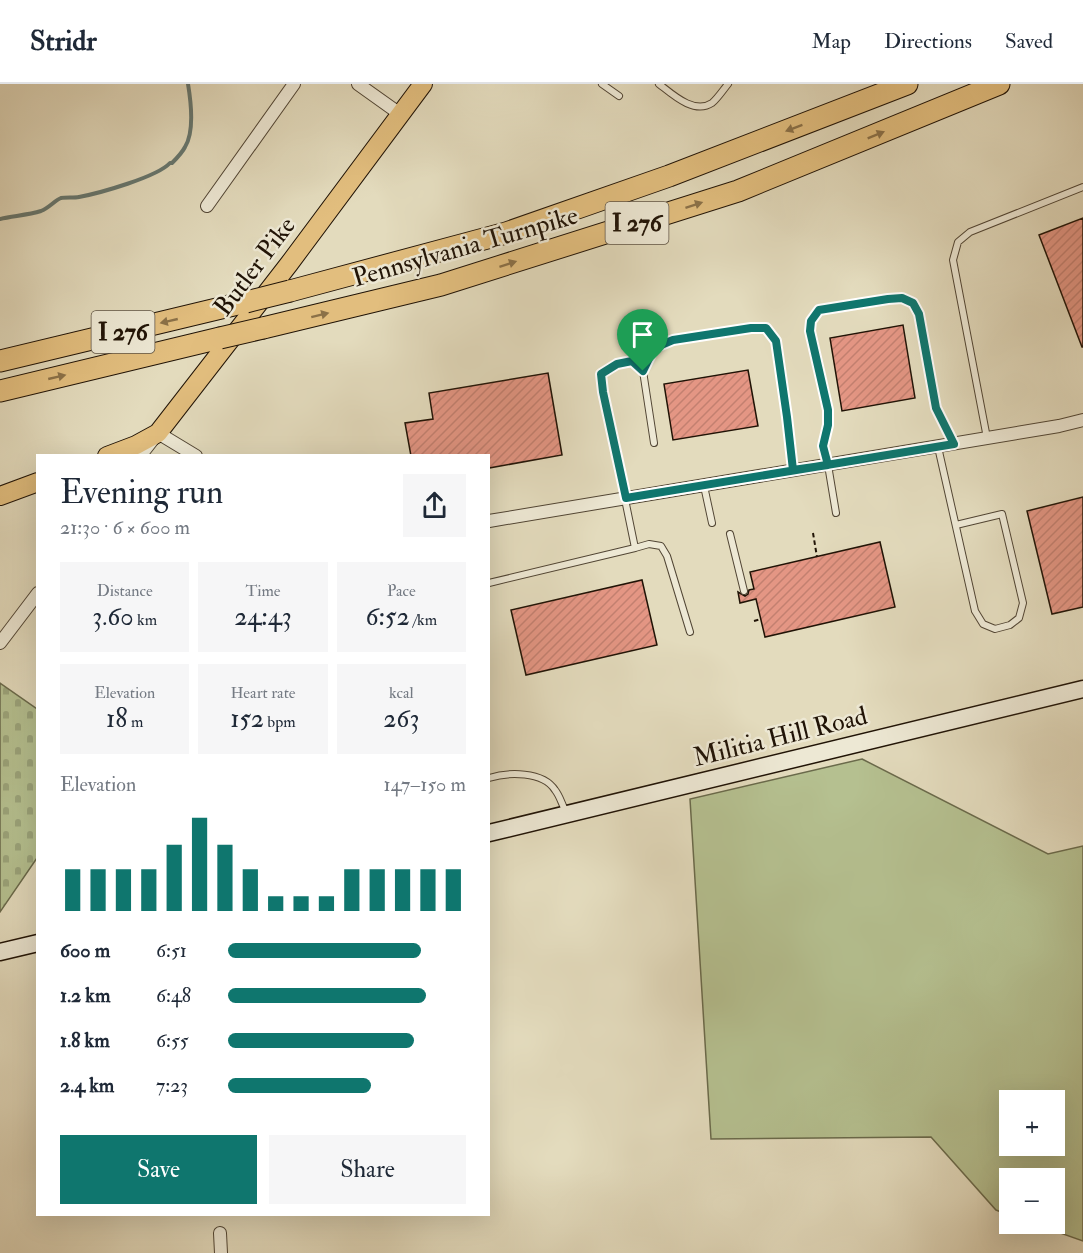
<!DOCTYPE html>
<meta charset="utf-8">
<style>
:root{--surface:#fff;--page:#f6f6f7;--text:#1f2937;--muted:#747a83;--line:#e0e1e3;--accent:#0f766e}
body{margin:0;font-family:"IM FELL Double Pica",serif;background:var(--page);color:var(--text);height:100vh;display:flex;flex-direction:column;font-size:22px;white-space:nowrap}
*{box-sizing:border-box;margin:0}
p{font-size:20px;color:var(--muted)}
.icon{flex:none;width:33px;height:33px;fill:none;stroke:currentColor;stroke-width:2;stroke-linecap:round;stroke-linejoin:round}
.map{position:relative;flex:1;overflow:hidden}
.side{position:absolute;left:36px;top:370px;width:454px;height:762px;display:flex;flex-direction:column;background:var(--surface);border-radius:0px;box-shadow:0 6px 24px #0002}
.side>*{flex:none}
.fabs{position:absolute;left:999px;top:1006px;display:grid;gap:12px}
.fabs a{display:grid;place-items:center;width:66px;height:66px;border-radius:0px;background:var(--surface);box-shadow:0 6px 24px #0002;font-size:30px}
.pin{position:absolute;display:grid;place-items:center;width:51px;height:51px;color:#fff;margin:-62px -26px;border-radius:50% 50% 50% 0;rotate:-45deg;box-shadow:0 0 6px #0007}
.pin .icon{rotate:45deg}
.round{display:grid;place-items:center;flex:none;width:63px;height:63px;border-radius:0px;background:var(--page)}
.summary{display:flex;align-items:center;justify-content:space-between;height:102px;padding:0 24px}
h1{font-size:33px;font-weight:600;line-height:45px}
.stats{display:grid;grid-template-columns:repeat(3,1fr);gap:9px;height:102px;padding:6px 24px}
.stats div{display:grid;align-content:center;border-radius:0px;background:var(--page);text-align:center}
.stats b{font-size:26px;font-weight:600}
.stats small{font-size:16px;font-weight:400}
.stats p{font-size:16px}
.chart{height:168px;padding:12px 24px}
.chart p{display:flex;justify-content:space-between}
.chart svg{width:100%;height:108px;margin-top:6px;stroke:var(--accent);stroke-width:6}
.cta{display:flex;gap:12px;margin-top:auto;padding:12px 24px}
.cta a{flex:1;height:69px;border-radius:0px;background:var(--accent);color:#fff;font-size:24px;font-weight:600;line-height:69px;text-align:center}
.cta a+a{background:var(--page);color:var(--text)}
ul{padding:0 24px;list-style:none;font-size:20px}
li{display:grid;grid-template-columns:96px 72px 1fr;align-items:center;height:45px}
li i{height:15px;border-radius:8px;background:var(--accent)}
header{display:flex;align-items:center;gap:36px;box-sizing:border-box;height:84px;padding:0 30px;background:var(--surface);border-bottom:2px solid var(--line)}
header strong{font-size:28px}
nav{display:flex;gap:33px;margin-inline-start:auto;font-size:21px}
.map>svg:first-child{display:block}
.grass{fill:#b5c090;stroke:#6a6a4b;stroke-width:1.5;fill-rule:evenodd}
.cemetery{fill:url(#cemetery-stones);stroke:#6a6a4b;stroke-width:1.5}
.lines{fill:none;stroke-linecap:round;stroke-linejoin:round}
.stream{stroke:#67776f;stroke-width:4}
.building{fill:url(#building-hatch);stroke:#201306;stroke-width:1.5}
.lane-casing{stroke:#514534;stroke-width:8}
.street-casing{stroke:#514534;stroke-width:14}
.secondary-casing{stroke:#201306;stroke-width:19}
.primary-casing{stroke:#201306;stroke-width:20}
.highway-casing{stroke:#201306;stroke-width:23}
.path{stroke:#201306;stroke-width:2;stroke-dasharray:4.5 3;stroke-linecap:butt}
.lane{stroke:#ede8d4;stroke-width:6}
.street{stroke:#ede8d4;stroke-width:12}
.secondary{stroke:#ede8d4;stroke-width:16}
.primary{stroke:#e2be7e;stroke-width:18}
.highway{stroke:#e2be7e;stroke-width:21}
.highway-bridge-casing{stroke:#201306;stroke-width:23;stroke-linecap:butt}
.highway-bridge{stroke:#e2be7e;stroke-width:21}
.oneway{fill:#8b7148}
.route-casing{stroke:#fff;stroke-width:12}
.route{stroke:#0f766e;stroke-width:8}
.labels{text-anchor:middle;stroke-width:5;stroke-linejoin:round;paint-order:stroke}
.shield{fill:#ede8d4;stroke:#5e5344;stroke-width:1.5}
.shield-label{font-size:24px;font-weight:bold;fill:#201306}
.street-label{font-size:26px;fill:#201306;stroke:#ede8d4}
</style>
<header>
<strong>Stridr</strong>
<nav><a>Map</a><a>Directions</a><a>Saved</a></nav>
</header>
<div class="map">
<svg width="1083" height="1169" viewBox="0 0 1083 1169">
<defs>
<pattern id="cemetery-stones" width="16" height="16" patternUnits="userSpaceOnUse" patternTransform="scale(1.5)"><rect width="16" height="16" fill="#b5c090"/><path d="M2 7V4a2 2 0 0 1 4 0v3zM10 15v-3a2 2 0 0 1 4 0v3z" fill="#9ba47b"/></pattern>
<pattern id="building-hatch" width="6" height="6" patternUnits="userSpaceOnUse" patternTransform="scale(1.5)"><rect width="6" height="6" fill="#e49684"/><path d="M-1 1l2-2M0 6l6-6M5 7l2-2" fill="none" stroke="#c38070"/></pattern>
</defs>
<rect width="100%" height="100%" fill="#e3dbbd"/>
<filter id="stains"><feTurbulence type="fractalNoise" baseFrequency=".00333" numOctaves="4"/><feColorMatrix values="0 0 0 0 .2 0 0 0 0 .09 0 0 0 0 .02 0 0 0 .5 -.17"/></filter>
<radialGradient id="worn" r=".72"><stop offset=".6" stop-color="#630" stop-opacity="0"/><stop offset="1" stop-color="#630" stop-opacity=".3"/></radialGradient>
<path class="grass" d="M862 675 1048 770 1083 762V1157L1035 1140H1054V1095H1010L1009 1131 996 1126 931 1053 711 1055 690 715ZM1010 1017H1054V1062H1010Z"/>
<path class="cemetery" d="M0 599 37 625V774L0 828Z"/>
<g class="lines">
<path class="stream" d="M0 135C13 132 28 131 41 127 49 124 54 117 61 114 66 113 74 114 79 113 100 109 157 93 170 79H172C177 74 182 69 185 63 195 47 191 18 188 0"/>
</g>
<path class="building" d="M1083 134V263H1082L1039 151Z
M903 241 915 314 842 327 830 254Z
M748 286 758 342 673 356 664 300Z
M548 289 562 371 489 384V372H411L405 339 433 335 429 309Z
M1083 413V523L1052 530 1027 427Z
M880 458 895 523 765 553 756 515 740 519 738 508 745 512 748 510 749 506 754 505 750 488Z
M642 496 657 561 526 591 511 526Z"/>
<g class="lines">
<g class="lane-casing">
<path id="lane" d="M602 0 619 12
M659 0C672 10 694 31 712 19 718 14 723 6 728 0
M643 287 654 359
M987 354 953 176 958 158 970 148 1083 103
M938 363 975 527 983 540 995 545 1010 541 1019 534 1023 519 1002 430 956 441
M704 402 712 439
M836 429 828 381 823 362 828 341V326L810 247 811 237 819 226 888 215 902 214 913 219 919 230 936 324 954 359
M730 450 744 507
M635 464 649 460 661 462 667 472 690 548
M489 499 635 464 603 308 601 290 617 280 632 277 643 287 654 264 673 256 751 244H766L776 257 787 332 793 386
M489 694C508 688 543 687 555 706 560 712 562 721 566 728"/>
</g>
<g class="street-casing">
<path id="street" d="M358 0 400 30
M207 122 294 0
M140 372 158 349 196 372
M489 437 1059 342 1083 336
M0 559 38 509
M220 1149 221 1169"/>
</g>
<g class="secondary-casing">
<path id="secondary" d="M489 749 1083 605
M0 868 38 859"/>
</g>
<g class="primary-casing">
<path id="primary" d="M107 372 136 361 158 349 289 180 423 0
M0 412 38 398"/>
</g>
<g class="highway-casing">
<path id="highway" d="M290 207 506 149 669 92 907 0
M263 244 441 201 738 107 999 0
M0 277 246 218
M0 307 220 254"/>
</g>
<path class="path" d="M813 449 817 473
M754 537 761 535"/>
<use href="#lane" class="lane"/>
<use href="#street" class="street"/>
<use href="#secondary" class="secondary"/>
<use href="#primary" class="primary"/>
<use href="#highway" class="highway"/>
<g class="highway-bridge-casing">
<path id="highway-bridge" d="M246 218 290 207
M220 254 263 244"/>
</g>
<use href="#highway-bridge" class="highway-bridge"/>
</g>
<defs><path id="oneway-solid" d="M-6-.8H1V-3.2L6.5 0L1 3.2V.8H-6Z" transform="scale(1.5)"/></defs>
<g class="oneway">
<use href="#oneway-solid" transform="translate(794 44) rotate(159)"/>
<use href="#oneway-solid" transform="translate(876 51) rotate(-22)"/>
<use href="#oneway-solid" transform="translate(694 121) rotate(-18)"/>
<use href="#oneway-solid" transform="translate(508 180) rotate(-18)"/>
<use href="#oneway-solid" transform="translate(320 231) rotate(-14)"/>
<use href="#oneway-solid" transform="translate(169 237) rotate(167)"/>
<use href="#oneway-solid" transform="translate(57 293) rotate(-13)"/>
</g>
<g class="lines">
<g class="route-casing">
<path id="route" d="M643 287 632 277 617 280 601 290 603 308 626 414 954 360 936 324 919 230 913 219 902 214 888 215 819 226 811 237 810 247 828 326V341L823 362 828 381 793 386 787 333 776 257 766 244H751L673 256 654 264 643 287"/>
</g>
<use href="#route" class="route"/>
</g>
<g class="labels">
<g class="shield">
<rect x="605.5" y="118" width="63" height="42" rx="4.5"/>
<rect x="91.5" y="227" width="63" height="42" rx="4.5"/>
</g>
<g class="shield-label">
<text x="637" y="147">I 276</text>
<text x="123" y="256">I 276</text>
</g>
<g class="street-label">
<text transform="translate(465 162) rotate(-16)" y="9">Pennsylvania Turnpike</text>
<text transform="translate(254 182) rotate(-53)" y="9">Butler Pike</text>
<text transform="translate(780 652) rotate(-14)" y="9">Militia Hill Road</text>
</g>
</g>
<rect width="100%" height="100%" filter="url(#stains)"/>
<rect width="100%" height="100%" fill="url(#worn)"/>
</svg>
<div class="fabs">
<a>+</a>
<a>−</a>
</div>
<div class="pin" style="left:643px;top:287px;background:#1e9e55"><svg class="icon" aria-label="arrive" viewBox="0 0 24 24"><path d="M6 21V4h12l-3 4 3 4H6"/></svg></div>
<section class="side">
<div class="summary"><div><h1>Evening run</h1><p>21:30 · 6 × 600 m</p></div><a class="round"><svg class="icon" aria-label="share" viewBox="0 0 24 24"><path d="M12 15V3M7 8l5-5 5 5M5 13v7h14v-7"/></svg></a></div>
<div class="stats">
<div><p>Distance</p><b>3.60<small> km</small></b></div>
<div><p>Time</p><b>24:43</b></div>
<div><p>Pace</p><b>6:52<small> /km</small></b></div>
</div>
<div class="stats">
<div><p>Elevation</p><b>18<small> m</small></b></div>
<div><p>Heart rate</p><b>152<small> bpm</small></b></div>
<div><p>kcal</p><b>263</b></div>
</div>
<div class="chart"><p><span>Elevation</span>147–150 m</p>
<svg viewBox="0 0 160 44" preserveAspectRatio="none"><path d="M5 44V27M15 44V27M25 44V27M35 44V27M45 44V17M55 44V6M65 44V17M75 44V27M85 44V38M95 44V38M105 44V38M115 44V27M125 44V27M135 44V27M145 44V27M155 44V27"/></svg>
</div>
<ul>
<li><b>600 m</b>6:51<i style="width:81%"></i></li>
<li><b>1.2 km</b>6:48<i style="width:83%"></i></li>
<li><b>1.8 km</b>6:55<i style="width:78%"></i></li>
<li><b>2.4 km</b>7:23<i style="width:60%"></i></li>
</ul>
<div class="cta"><a>Save</a><a>Share</a></div>
</section>
</div>
